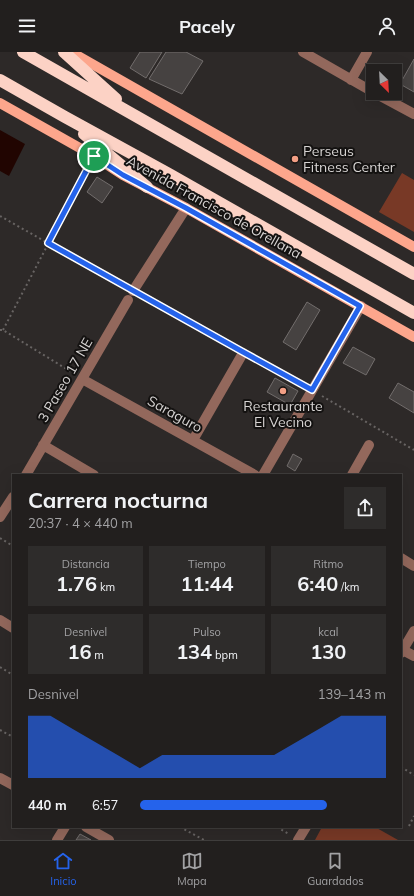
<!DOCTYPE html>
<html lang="es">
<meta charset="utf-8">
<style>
:root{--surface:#221f1e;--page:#2e2c2b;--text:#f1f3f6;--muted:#a2a2a4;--line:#3f3d3c;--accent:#2563eb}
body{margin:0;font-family:Mulish,sans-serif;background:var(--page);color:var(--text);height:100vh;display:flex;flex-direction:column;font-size:15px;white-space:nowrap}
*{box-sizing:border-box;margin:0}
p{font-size:13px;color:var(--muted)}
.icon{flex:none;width:22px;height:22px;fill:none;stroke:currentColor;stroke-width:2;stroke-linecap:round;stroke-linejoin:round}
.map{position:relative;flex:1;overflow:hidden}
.sheet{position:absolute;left:12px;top:422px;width:390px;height:354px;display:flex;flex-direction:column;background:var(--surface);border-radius:0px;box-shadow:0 4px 16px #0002,0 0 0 1px var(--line)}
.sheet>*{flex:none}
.needle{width:26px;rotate:156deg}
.fabs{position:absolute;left:366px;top:12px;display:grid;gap:8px}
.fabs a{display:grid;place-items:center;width:36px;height:36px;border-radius:0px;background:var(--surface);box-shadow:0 4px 16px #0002,0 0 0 1px var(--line);font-size:20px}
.pin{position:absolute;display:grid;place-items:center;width:34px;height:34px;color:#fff;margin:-17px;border:2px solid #fff;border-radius:50%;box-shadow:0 1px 4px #0007}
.round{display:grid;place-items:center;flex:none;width:42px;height:42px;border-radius:0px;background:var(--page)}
.summary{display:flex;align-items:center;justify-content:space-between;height:68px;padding:0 16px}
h1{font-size:22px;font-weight:700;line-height:30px}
.stats{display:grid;grid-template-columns:repeat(3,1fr);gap:6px;height:68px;padding:4px 16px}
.stats div{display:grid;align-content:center;border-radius:0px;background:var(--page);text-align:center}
.stats b{font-size:20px;font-weight:700}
.stats small{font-size:11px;font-weight:400}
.stats p{font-size:11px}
.chart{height:112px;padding:8px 16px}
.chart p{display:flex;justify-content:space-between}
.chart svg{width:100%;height:72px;margin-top:4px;fill:var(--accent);opacity:.7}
ul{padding:0 16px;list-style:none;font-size:13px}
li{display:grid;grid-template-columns:64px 48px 1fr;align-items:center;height:30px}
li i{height:10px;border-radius:5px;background:var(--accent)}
header{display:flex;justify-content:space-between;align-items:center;height:52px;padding:0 16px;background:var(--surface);font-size:18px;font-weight:700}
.tabs{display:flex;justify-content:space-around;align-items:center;height:56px;border-top:1px solid var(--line);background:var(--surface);font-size:11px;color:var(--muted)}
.tabs a{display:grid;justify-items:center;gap:2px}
.tabs .current{color:var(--accent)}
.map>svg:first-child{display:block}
.green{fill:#783926}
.water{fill:#210501}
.building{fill:#464241;stroke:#726d6c}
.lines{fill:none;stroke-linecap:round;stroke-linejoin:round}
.path{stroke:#686463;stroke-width:2;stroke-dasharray:2 3;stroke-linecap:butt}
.minor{stroke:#93685c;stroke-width:10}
.major{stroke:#fda68c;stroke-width:10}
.highway{stroke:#fcd2c5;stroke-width:12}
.route-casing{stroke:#fff;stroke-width:8}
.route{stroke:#2563eb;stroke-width:5}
.poi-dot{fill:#f39f85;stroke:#141211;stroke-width:1.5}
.labels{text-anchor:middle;stroke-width:4;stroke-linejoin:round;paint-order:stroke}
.poi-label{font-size:14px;fill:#d7d4d3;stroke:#141211;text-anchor:start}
.street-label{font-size:14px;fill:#d7d4d3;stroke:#141211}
</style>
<header><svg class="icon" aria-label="menu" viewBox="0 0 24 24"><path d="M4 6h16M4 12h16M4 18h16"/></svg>Pacely<svg class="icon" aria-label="person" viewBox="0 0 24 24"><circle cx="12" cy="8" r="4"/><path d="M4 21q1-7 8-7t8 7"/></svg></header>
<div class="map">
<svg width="414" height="788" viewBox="0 0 414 788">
<rect width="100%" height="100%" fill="#2d2928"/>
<path class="green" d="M402 121 414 128V180L379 160Z
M322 775H375L398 788H315Z"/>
<path class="water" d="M0 78 25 92 9 124 0 119Z"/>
<path class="building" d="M140 0H162L146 26 130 16Z
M166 0H186L203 9 182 42 149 27Z
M414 7V40L400 32Z
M97 125 113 135 102 151 87 140Z
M307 250 320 258 296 298 283 290Z
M353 295 375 307 366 323 343 311Z
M275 326 298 339 290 353 267 340Z
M398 331 414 340V361L389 346Z
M293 402 302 407 295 419 287 414Z
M80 782 91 788H76Z"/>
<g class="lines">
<path class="path" d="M0 164 124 234
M142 244 234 296
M0 278H3L73 321
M3 278 89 114
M252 305 303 332
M322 344 414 398
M0 486 13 494
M0 615 13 623
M0 678 13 685
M401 715 414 723
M409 774 414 764
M180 775 204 788
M277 775 289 782"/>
<path class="minor" d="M303 0 373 40
M351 28 367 0
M375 41 414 62
M133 239 186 156
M82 327 255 423
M193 388 243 301
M43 393 94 423
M26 423 128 248
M263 423 361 254
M352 423 369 393
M0 465 13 445
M401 506 414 514
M0 568 13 576
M401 597 414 604
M401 601 414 579
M0 726 13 733
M86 775 109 788
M57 788 65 775
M298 788 306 775"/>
<path class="major" d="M71 0 414 195
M0 51 94 104 123 123 186 156 414 285"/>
<path class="highway" d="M23 0 414 222
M64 0 116 47
M0 28 65 65 169 122 414 261
M84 82 147 135"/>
</g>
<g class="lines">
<g class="route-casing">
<path id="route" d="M94 104 123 123 186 156 360 254 312 338 243 300 48 191Z"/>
</g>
<use href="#route" class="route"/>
</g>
<g class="poi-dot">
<circle cx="295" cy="107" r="4"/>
<circle cx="283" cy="339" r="4"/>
</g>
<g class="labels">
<g class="poi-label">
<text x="303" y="104">Perseus<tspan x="303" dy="16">Fitness Center</tspan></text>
<text x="283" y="359" text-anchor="middle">Restaurante<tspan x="283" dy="16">El Vecino</tspan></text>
</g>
<g class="street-label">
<text transform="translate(214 155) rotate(29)" y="5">Avenida Francisco de Orellana</text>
<text transform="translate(65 328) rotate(-60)" y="5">3 Paseo 17 NE</text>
<text transform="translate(175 362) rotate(29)" y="5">Saraguro</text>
</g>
</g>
</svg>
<div class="fabs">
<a><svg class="needle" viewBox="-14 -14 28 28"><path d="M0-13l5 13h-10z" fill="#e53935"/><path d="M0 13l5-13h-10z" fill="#a2a2a4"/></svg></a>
</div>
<div class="pin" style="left:94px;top:104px;background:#1e9e55"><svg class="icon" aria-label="arrive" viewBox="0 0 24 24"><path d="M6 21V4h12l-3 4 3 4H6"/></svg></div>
<section class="sheet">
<div class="summary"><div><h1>Carrera nocturna</h1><p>20:37 · 4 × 440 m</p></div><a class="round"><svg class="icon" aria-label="share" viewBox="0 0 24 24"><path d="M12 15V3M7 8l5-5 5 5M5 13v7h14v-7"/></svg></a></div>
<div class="stats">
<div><p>Distancia</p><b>1.76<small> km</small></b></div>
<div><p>Tiempo</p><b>11:44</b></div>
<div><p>Ritmo</p><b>6:40<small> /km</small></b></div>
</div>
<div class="stats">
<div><p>Desnivel</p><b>16<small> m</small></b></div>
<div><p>Pulso</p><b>134<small> bpm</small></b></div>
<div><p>kcal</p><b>130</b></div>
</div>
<div class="chart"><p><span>Desnivel</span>139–143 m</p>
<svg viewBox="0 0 160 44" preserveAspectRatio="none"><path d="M0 44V6L10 6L20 14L30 22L40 30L50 38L60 30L70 30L80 30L90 30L100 30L110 30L120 22L130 14L140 6L150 6L160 6V44z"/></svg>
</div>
<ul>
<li><b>440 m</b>6:57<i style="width:76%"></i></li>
</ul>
</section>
</div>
<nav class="tabs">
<a class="current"><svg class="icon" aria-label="home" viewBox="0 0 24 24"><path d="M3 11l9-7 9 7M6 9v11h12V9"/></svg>Inicio</a>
<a><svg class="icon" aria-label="map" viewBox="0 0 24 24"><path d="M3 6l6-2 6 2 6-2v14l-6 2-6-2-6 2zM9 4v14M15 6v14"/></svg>Mapa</a>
<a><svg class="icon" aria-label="saved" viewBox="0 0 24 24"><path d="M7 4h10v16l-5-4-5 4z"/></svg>Guardados</a>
</nav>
